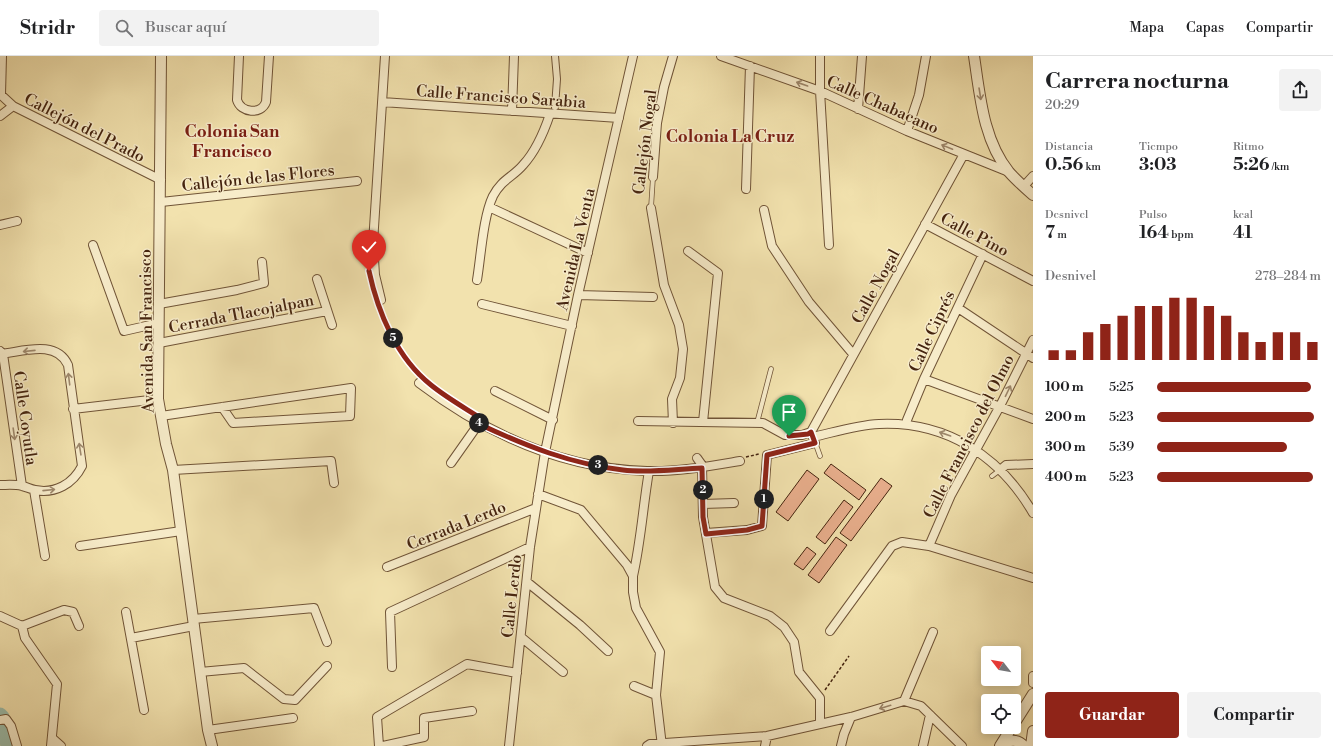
<!DOCTYPE html>
<html lang="es">
<meta charset="utf-8">
<style>
:root{--surface:#fff;--page:#f2f2f2;--text:#202124;--muted:#757577;--line:#e0e0e0;--accent:#8f2418}
body{margin:0;font-family:"Libre Bodoni",serif;background:var(--page);color:var(--text);height:100vh;display:flex;flex-direction:column;font-size:15px;white-space:nowrap}
*{box-sizing:border-box;margin:0}
p{font-size:13px;color:var(--muted)}
.icon{flex:none;width:22px;height:22px;fill:none;stroke:currentColor;stroke-width:2;stroke-linecap:round;stroke-linejoin:round}
.map{position:relative;flex:1;overflow:hidden}
.sheet{display:flex;flex-direction:column;background:var(--surface);width:300px}
.sheet>*{flex:none}
.needle{width:26px;rotate:301deg}
.buttons{position:absolute;left:981px;top:590px;display:grid;gap:8px}
.buttons a{display:grid;place-items:center;width:40px;height:40px;border-radius:4px;background:var(--surface);box-shadow:0 2px 10px #0003;font-size:20px}
.pin{position:absolute;display:grid;place-items:center;width:34px;height:34px;color:#fff;margin:-41px -17px;border-radius:50% 50% 50% 0;rotate:-45deg;box-shadow:0 0 4px #0007}
.pin .icon{rotate:45deg}
.km{position:absolute;width:20px;height:20px;margin:-10px;border-radius:50%;background:#222;color:#fff;font-size:11px;line-height:20px;text-align:center}
.round{display:grid;place-items:center;flex:none;width:42px;height:42px;border-radius:4px;background:var(--page)}
.summary{display:flex;align-items:center;justify-content:space-between;height:68px;padding:0 12px}
h1{font-size:22px;font-weight:700;line-height:30px}
.metrics{display:grid;grid-template-columns:repeat(3,1fr);gap:6px;height:68px;padding:4px 12px}
.metrics div{display:grid;align-content:center}
.metrics b{font-size:17px;font-weight:700}
.metrics small{font-size:11px;font-weight:400}
.metrics p{font-size:11px}
.chart{height:112px;padding:8px 12px}
.chart p{display:flex;justify-content:space-between}
.chart svg{width:100%;height:72px;margin-top:4px;stroke:var(--accent);stroke-width:6}
.primary-button{display:flex;gap:8px;margin-top:auto;padding:8px 12px}
.primary-button a{flex:1;height:46px;border-radius:4px;background:var(--accent);color:#fff;font-size:16px;font-weight:700;line-height:46px;text-align:center}
.primary-button a+a{background:var(--page);color:var(--text)}
ul{padding:0 12px;list-style:none;font-size:13px}
li{display:grid;grid-template-columns:64px 48px 1fr;align-items:center;height:30px}
li i{height:10px;border-radius:5px;background:var(--accent)}
header{display:flex;align-items:center;gap:24px;box-sizing:border-box;height:56px;padding:0 20px;background:var(--surface);border-bottom:1px solid var(--line)}
header strong{font-size:19px}
nav{display:flex;gap:22px;margin-inline-start:auto;font-size:14px}
.search{width:280px;height:36px;background:var(--page);display:flex;align-items:center;gap:10px;box-sizing:border-box;padding:0 14px;border-radius:4px;color:var(--muted);font-size:15px}
main{display:flex;flex:1;min-height:0}
.map>svg:first-child{display:block}
.lines{fill:none;stroke-linecap:round;stroke-linejoin:round}
.river{stroke:#9bbeac;stroke-width:15}
.building{fill:#e8ae8c;stroke:#45240f}
.service-casing{stroke:#705437;stroke-width:5.5}
.pedestrian-casing{stroke:#705437;stroke-width:8}
.minor-casing{stroke:#705437;stroke-width:10}
.tertiary-casing{stroke:#705437;stroke-width:12}
.path{stroke:#45240f;stroke-width:1.5;stroke-dasharray:3 2;stroke-linecap:butt}
.service{stroke:#f7ecca;stroke-width:4}
.pedestrian{stroke:#f7ecca;stroke-width:6}
.minor{stroke:#f7ecca;stroke-width:8}
.tertiary{stroke:#f7ecca;stroke-width:10}
.oneway{stroke:#9e886c}
.route-casing{stroke:#fff;stroke-width:8}
.route{stroke:#8f2418;stroke-width:5}
.labels{text-anchor:middle;stroke-width:3;stroke-linejoin:round;paint-order:stroke}
.street-label{font-size:16px;fill:#45240f;stroke:#f7ecca}
.neighbourhood-label{font-size:17px;font-weight:bold;fill:#7a1f14;stroke:#f7ecca}
</style>
<header>
<strong>Stridr</strong>
<div class="search"><svg class="icon" aria-label="search" viewBox="0 0 24 24"><circle cx="10" cy="10" r="6"/><path d="M15 15l6 6"/></svg>Buscar aquí</div>
<nav><a>Mapa</a><a>Capas</a><a>Compartir</a></nav>
</header>
<main>
<div class="map">
<svg width="1033" height="690" viewBox="0 0 1033 690">
<rect width="100%" height="100%" fill="#f2e2ae"/>
<filter id="stains"><feTurbulence type="fractalNoise" baseFrequency=".005" numOctaves="4"/><feColorMatrix values="0 0 0 0 .2 0 0 0 0 .09 0 0 0 0 .02 0 0 0 .5 -.17"/></filter>
<radialGradient id="worn" r=".72"><stop offset=".6" stop-color="#630" stop-opacity="0"/><stop offset="1" stop-color="#630" stop-opacity=".3"/></radialGradient>
<g class="lines">
<path class="river" d="M0 659 2 661 8 690"/>
</g>
<path class="building" d="M831 408 866 434 859 444 824 417Z
M807 414 819 423 788 465 776 456Z
M881 422 892 430 851 485 840 477Z
M844 444 853 451 825 488 816 481Z
M836 481 847 489 819 527 808 519Z
M807 491 816 498 803 514 794 508Z"/>
<g class="lines">
<g class="service-casing">
<path id="service" d="M651 152 653 121
M757 367 771 313
M815 386 820 400
M992 420 1000 414"/>
</g>
<g class="pedestrian-casing">
<path id="pedestrian" d="M555 51 557 23 555 0"/>
</g>
<g class="minor-casing">
<path id="minor" d="M239 0 237 44C241 57 261 59 266 46L269 0
M721 0 820 35 907 75 1009 116
M820 0V35L829 189
M0 38 13 50 161 124
M1 38 2 0
M382 46 619 62
M858 53 862 0
M512 55 514 0
M0 60 13 50
M907 75 919 39 926 0
M653 121 657 67 664 31 673 0
M1024 130 1033 120
M746 133 750 10
M161 146 357 125
M489 151 588 197
M651 152 664 229 679 269 683 293 680 322 672 343 673 367
M764 154 772 190 809 246 853 298
M925 168 1033 225
M0 169 17 165
M93 189 124 275 159 267
M688 195 718 217 703 366
M317 223 332 269
M477 224C481 200 483 161 493 140 502 123 513 121 523 109 536 95 544 76 550 58
M578 239 653 241
M381 244 375 219 373 187 385 0
M159 248 237 234 264 227 262 206
M482 248 572 270
M958 252 1033 302
M159 287 327 255
M0 295 3 298 22 430
M0 298C22 296 56 283 68 309L82 410C73 428 55 438 35 434 30 433 27 431 22 430 15 428 7 429 0 429
M924 323 1033 363
M419 327C485 377 563 413 647 415 678 416 710 410 740 405
M495 335 553 364
M73 353 158 343
M161 360C225 351 288 341 351 332L350 360 233 367 222 351
M907 364 924 323 983 198
M638 365 763 367 785 379H802L811 376 964 98
M813 381C835 376 857 369 879 368 946 365 1000 400 1033 457
M697 402 702 409 703 461 715 531 724 542 770 560 784 571 794 586 799 616 820 642V668
M451 407 482 363
M173 414 331 405 334 427
M1000 414 1006 409 1033 408
M34 434 45 500
M538 438 581 454 627 509 633 520V536L636 552 660 596 656 639 662 690
M703 448 734 447
M706 477 747 474 762 470 767 399 815 387
M80 490 181 475
M929 490 951 439 1000 350 1033 284
M387 511 536 452
M633 520C641 485 643 450 649 415
M527 526 580 569 608 595
M126 556 144 654
M0 560 22 570 64 554 73 556 79 570
M193 563 314 552 327 586
M22 570 25 582 57 628 51 690
M830 575 892 490 902 486 929 490 1033 522
M521 581 563 616
M131 582 194 570
M392 611 390 556 530 491
M200 616 244 612 284 643 295 644 327 610
M1033 620V627
M634 630 656 639
M904 645 933 576
M0 664 6 663 11 670 17 690
M208 674 293 662
M52 682 61 690
M379 690 377 661 467 608 517 617
M383 690 424 681V662L472 655
M509 690 530 491 545 396 578 239 633 0
M647 690 650 688 767 680 851 661 904 645 921 650 962 690
M765 690 767 680
M841 690 844 678 851 661
M923 690 930 659"/>
</g>
<g class="tertiary-casing">
<path id="tertiary" d="M161 0 158 343 166 388 173 414 208 674 212 690
M974 0C980 39 983 84 1009 116 1016 124 1025 132 1033 139
M1014 668 1033 638
M1000 690C1008 684 1017 682 1024 690
M1000 690 1012 671
M1031 690 1033 675"/>
</g>
<path class="path" d="M380 252C389 277 403 300 421 320
M746 401 759 398
M825 634 849 600"/>
<use href="#service" class="service"/>
<use href="#pedestrian" class="pedestrian"/>
<use href="#minor" class="minor"/>
<use href="#tertiary" class="tertiary"/>
</g>
<defs><path id="oneway-shaft" d="M-6 0H5M1.5-3L5.5 0L1.5 3" fill="none" stroke-width="1.6" stroke-linecap="round" stroke-linejoin="round"/></defs>
<g class="oneway">
<use href="#oneway-shaft" transform="translate(802 28) rotate(-161)"/>
<use href="#oneway-shaft" transform="translate(980 38) rotate(81)"/>
<use href="#oneway-shaft" transform="translate(947 91) rotate(-158)"/>
<use href="#oneway-shaft" transform="translate(29 295) rotate(174)"/>
<use href="#oneway-shaft" transform="translate(69 323) rotate(-97)"/>
<use href="#oneway-shaft" transform="translate(1008 335) rotate(-64)"/>
<use href="#oneway-shaft" transform="translate(14 378) rotate(82)"/>
<use href="#oneway-shaft" transform="translate(945 378) rotate(-161)"/>
<use href="#oneway-shaft" transform="translate(80 393) rotate(-99)"/>
<use href="#oneway-shaft" transform="translate(49 434) rotate(-6)"/>
<use href="#oneway-shaft" transform="translate(885 651) rotate(163)"/>
</g>
<g class="lines">
<g class="route-casing">
<path id="route" d="M369 215C378 257 397 302 431 329 447 342 465 352 482 363L479 368C526 390 571 408 623 414 649 417 676 413 702 412L703 461 706 478 747 474 762 470 767 399 815 387 811 376 808 378 789 380"/>
</g>
<use href="#route" class="route"/>
</g>
<g class="labels">
<g class="street-label">
<text transform="translate(501 40) rotate(4)" y="6">Calle Francisco Sarabia</text>
<text transform="translate(883 48) rotate(24)" y="6">Calle Chabacano</text>
<text transform="translate(85 71) rotate(27)" y="6">Callejón del Prado</text>
<text transform="translate(644 86) rotate(-83)" y="6">Callejón Nogal</text>
<text transform="translate(258 121) rotate(-6)" y="6">Callejón de las Flores</text>
<text transform="translate(975 178) rotate(28)" y="6">Calle Pino</text>
<text transform="translate(575 193) rotate(-77)" y="6">Avenida La Venta</text>
<text transform="translate(875 230) rotate(-61)" y="6">Calle Nogal</text>
<text transform="translate(241 257) rotate(-11)" y="6">Cerrada Tlacojalpan</text>
<text transform="translate(146 275) rotate(-91)" y="6">Avenida San Francisco</text>
<text transform="translate(931 275) rotate(-65)" y="6">Calle Ciprés</text>
<text transform="translate(26 362) rotate(82)" y="6">Calle Coyutla</text>
<text transform="translate(968 380) rotate(-63)" y="6">Calle Francisco del Olmo</text>
<text transform="translate(456 469) rotate(-22)" y="6">Cerrada Lerdo</text>
<text transform="translate(511 540) rotate(-84)" y="6">Calle Lerdo</text>
</g>
<g class="neighbourhood-label">
<text x="232" y="81">Colonia San<tspan x="232" dy="20">Francisco</tspan></text>
<text x="730" y="86">Colonia La Cruz</text>
</g>
</g>
<rect width="100%" height="100%" filter="url(#stains)"/>
<rect width="100%" height="100%" fill="url(#worn)"/>
</svg>
<div class="buttons">
<a><svg class="needle" viewBox="-14 -14 28 28"><path d="M0-13l5 13h-10z" fill="#e53935"/><path d="M0 13l5-13h-10z" fill="#757577"/></svg></a>
<a><svg class="icon" aria-label="locate" viewBox="0 0 24 24"><circle cx="12" cy="12" r="6"/><path d="M12 2v4M12 18v4M2 12h4M18 12h4"/></svg></a>
</div>
<div class="pin" style="left:789px;top:380px;background:#1e9e55"><svg class="icon" aria-label="arrive" viewBox="0 0 24 24"><path d="M6 21V4h12l-3 4 3 4H6"/></svg></div>
<div class="pin" style="left:369px;top:215px;background:#d93025"><svg class="icon" aria-label="check" viewBox="0 0 24 24"><path d="M5 12l5 5 9-10"/></svg></div>
<b class="km" style="left:764px;top:443px">1</b>
<b class="km" style="left:703px;top:434px">2</b>
<b class="km" style="left:598px;top:409px">3</b>
<b class="km" style="left:479px;top:367px">4</b>
<b class="km" style="left:393px;top:282px">5</b>
</div>
<section class="sheet">
<div class="summary"><div><h1>Carrera nocturna</h1><p>20:29</p></div><a class="round"><svg class="icon" aria-label="share" viewBox="0 0 24 24"><path d="M12 15V3M7 8l5-5 5 5M5 13v7h14v-7"/></svg></a></div>
<div class="metrics">
<div><p>Distancia</p><b>0.56<small> km</small></b></div>
<div><p>Tiempo</p><b>3:03</b></div>
<div><p>Ritmo</p><b>5:26<small> /km</small></b></div>
</div>
<div class="metrics">
<div><p>Desnivel</p><b>7<small> m</small></b></div>
<div><p>Pulso</p><b>164<small> bpm</small></b></div>
<div><p>kcal</p><b>41</b></div>
</div>
<div class="chart"><p><span>Desnivel</span>278–284 m</p>
<svg viewBox="0 0 160 44" preserveAspectRatio="none"><path d="M5 44V38M15 44V38M25 44V27M35 44V22M45 44V17M55 44V11M65 44V11M75 44V6M85 44V6M95 44V11M105 44V17M115 44V27M125 44V33M135 44V27M145 44V27M155 44V33"/></svg>
</div>
<ul>
<li><b>100 m</b>5:25<i style="width:94%"></i></li>
<li><b>200 m</b>5:23<i style="width:96%"></i></li>
<li><b>300 m</b>5:39<i style="width:79%"></i></li>
<li><b>400 m</b>5:23<i style="width:95%"></i></li>
</ul>
<div class="primary-button"><a>Guardar</a><a>Compartir</a></div>
</section>
</main>
